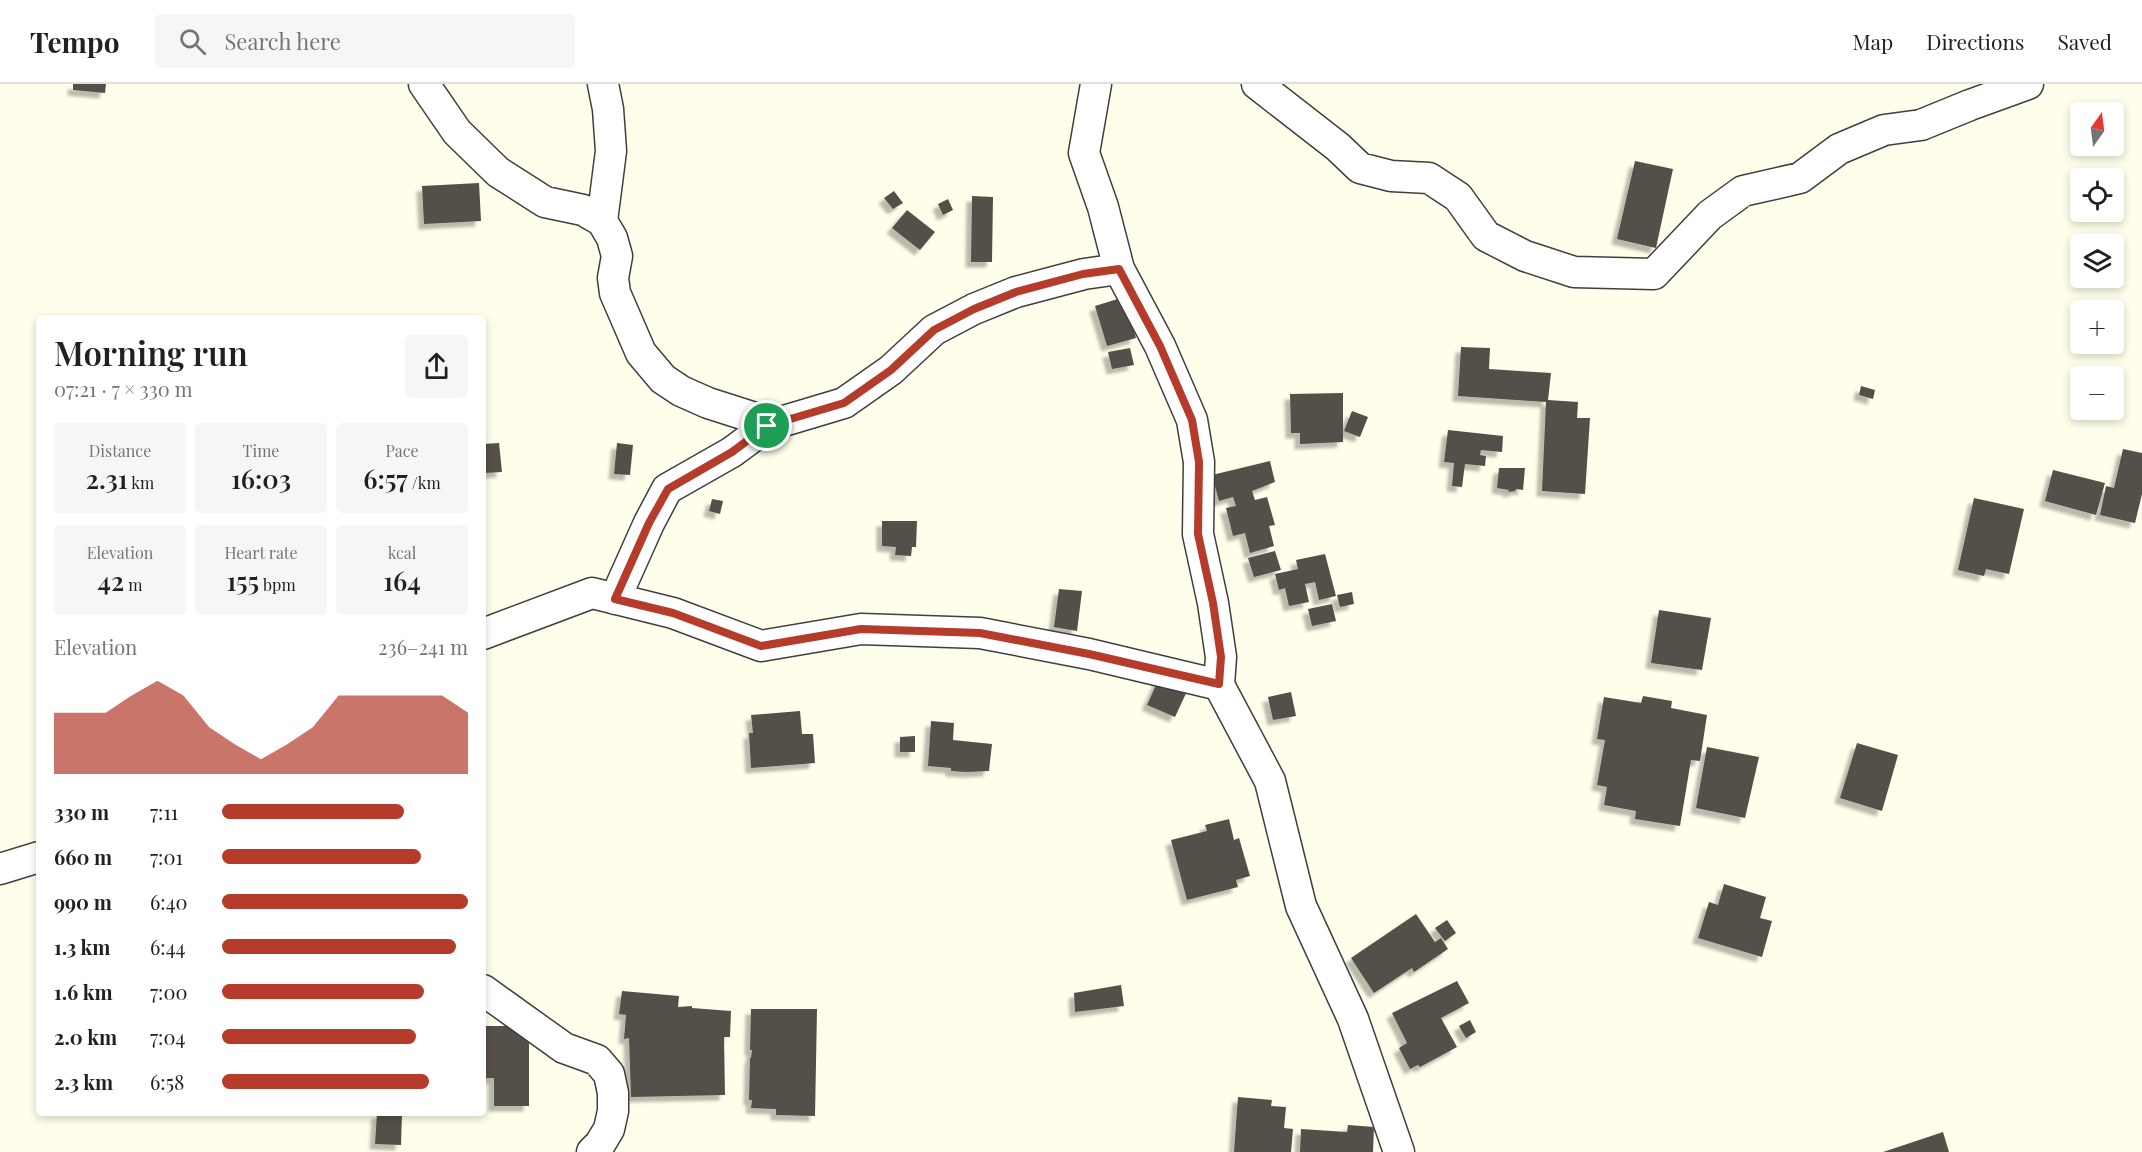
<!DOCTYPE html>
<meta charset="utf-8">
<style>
:root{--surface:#fff;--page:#f6f6f6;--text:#202124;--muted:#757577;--line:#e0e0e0;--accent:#b53b2a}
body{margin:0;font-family:"Playfair Display",serif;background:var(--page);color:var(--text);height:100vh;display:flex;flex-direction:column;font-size:22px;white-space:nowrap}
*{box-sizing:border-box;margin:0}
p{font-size:20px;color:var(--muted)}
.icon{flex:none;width:33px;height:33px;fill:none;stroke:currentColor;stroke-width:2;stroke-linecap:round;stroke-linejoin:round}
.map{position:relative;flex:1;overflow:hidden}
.sheet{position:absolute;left:36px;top:231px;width:450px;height:801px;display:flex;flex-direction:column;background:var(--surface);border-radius:6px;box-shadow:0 3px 9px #0003}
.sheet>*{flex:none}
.needle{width:39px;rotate:14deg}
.buttons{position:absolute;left:2070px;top:18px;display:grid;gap:12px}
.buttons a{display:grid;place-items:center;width:54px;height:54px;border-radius:6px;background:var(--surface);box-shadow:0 3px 9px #0003;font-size:30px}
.pin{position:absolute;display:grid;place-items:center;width:51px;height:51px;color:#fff;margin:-26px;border:3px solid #fff;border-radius:50%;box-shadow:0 2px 6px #0007}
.round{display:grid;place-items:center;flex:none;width:63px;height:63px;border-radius:6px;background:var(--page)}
.overview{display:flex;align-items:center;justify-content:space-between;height:102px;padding:0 18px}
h1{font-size:33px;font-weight:600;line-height:45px}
.metrics{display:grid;grid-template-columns:repeat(3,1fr);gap:9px;height:102px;padding:6px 18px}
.metrics div{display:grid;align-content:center;border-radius:6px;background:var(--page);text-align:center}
.metrics b{font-size:26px;font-weight:600}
.metrics small{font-size:16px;font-weight:400}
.metrics p{font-size:16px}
.chart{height:168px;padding:12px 18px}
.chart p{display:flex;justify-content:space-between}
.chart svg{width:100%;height:108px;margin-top:6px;fill:var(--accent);opacity:.7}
ul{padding:0 18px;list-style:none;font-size:20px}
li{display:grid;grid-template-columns:96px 72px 1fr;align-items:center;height:45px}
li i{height:15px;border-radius:8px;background:var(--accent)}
header{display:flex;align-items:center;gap:36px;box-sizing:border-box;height:84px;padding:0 30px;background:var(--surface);border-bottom:2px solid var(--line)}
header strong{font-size:28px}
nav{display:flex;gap:33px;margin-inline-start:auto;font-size:21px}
.search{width:420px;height:54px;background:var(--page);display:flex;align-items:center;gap:15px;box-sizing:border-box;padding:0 21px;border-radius:6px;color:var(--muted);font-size:22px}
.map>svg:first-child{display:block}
.building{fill:#544f48;filter:url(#shadow)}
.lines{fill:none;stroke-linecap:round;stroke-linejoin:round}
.minor-casing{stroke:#3f3f3f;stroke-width:33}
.minor{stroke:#fff;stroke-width:30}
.route-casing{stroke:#fff;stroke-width:12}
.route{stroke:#b53b2a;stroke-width:8}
</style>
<header>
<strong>Tempo</strong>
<div class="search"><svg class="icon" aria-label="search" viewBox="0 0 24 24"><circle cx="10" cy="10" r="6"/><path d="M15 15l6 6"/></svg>Search here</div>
<nav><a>Map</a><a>Directions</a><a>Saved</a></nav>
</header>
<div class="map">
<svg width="2142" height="1068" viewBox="0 0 2142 1068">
<defs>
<filter id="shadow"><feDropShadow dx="-5.5" dy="5.5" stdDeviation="1.5" flood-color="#0004"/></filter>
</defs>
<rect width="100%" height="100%" fill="#fefeeb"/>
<path class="building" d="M73 0H106L105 9 73 6Z
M1635 77 1673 85 1656 164 1617 155Z
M479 99 481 137 424 140 422 102Z
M894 107 903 119 893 125 884 114Z
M972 112 993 113 992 178H971Z
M948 115 953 126 943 131 938 120Z
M907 126 935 148 920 166 892 144Z
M1124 213 1136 254 1107 262 1095 222Z
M1461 263 1490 264 1489 285 1551 289 1548 316 1578 318 1577 334H1590L1585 410 1542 407 1546 318 1458 312Z
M1130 264 1134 281 1112 285 1108 268Z
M1861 302 1875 306 1873 315 1859 311Z
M1343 309V358L1300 360V349H1291L1290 310Z
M1352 327 1368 333 1360 353 1344 347Z
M1448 346 1503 352 1502 368 1481 366 1480 371 1486 372 1485 382 1465 380 1462 403 1452 402 1454 379 1444 378Z
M499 359 502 388 483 389V360Z
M617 359 633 361 630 391 614 390Z
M2123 365 2142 369V410L2135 439 2100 431 2106 402 2114 404Z
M1270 377 1275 398 1252 407 1255 416 1267 413 1275 441 1269 442 1274 462 1250 469 1245 449 1233 452 1226 424 1236 422 1233 413 1219 417 1212 391Z
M1499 384H1525L1523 406 1516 405 1515 407 1508 408 1509 406 1497 404Z
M2053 386 2105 399 2096 431 2045 417Z
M1974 414 2024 425 2009 490 1986 485 1984 492 1958 486Z
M712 415 723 417 720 430 709 427Z
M882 437H917L916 463H912L911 472 895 471 896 463 882 462Z
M1275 467 1281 486 1254 493 1248 474Z
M1325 470 1336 512 1319 516 1315 498 1305 500 1309 518 1289 522 1285 504 1279 506 1275 490 1298 485 1296 476Z
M1059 505 1082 507 1077 547 1054 543Z
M1352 508 1354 520 1340 523 1337 511Z
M1332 520 1336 537 1312 542 1308 525Z
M1659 526 1711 534 1702 586 1651 579Z
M1160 592 1188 605 1175 633 1147 621Z
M1291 608 1296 632 1273 636 1268 613Z
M1643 612 1672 617 1671 624 1707 631 1700 677 1691 676 1680 742 1635 735 1636 727 1604 721 1607 703 1597 701 1605 656 1597 655 1604 613 1641 619Z
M800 627 802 650H813L815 679 751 684 749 649H753L751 631Z
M931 637 954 639 953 656 992 660 989 687 966 688 951 687V684L928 682Z
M915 652V668H900V653Z
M1857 659 1898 671 1882 727 1840 714Z
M1707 663 1759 673 1745 734 1696 724Z
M1229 735 1234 756 1239 754 1250 792 1236 796 1238 803 1187 816 1171 756 1207 747 1205 741Z
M1724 800 1766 813 1760 834 1772 837 1762 873 1698 854 1709 818 1718 821Z
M1416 830 1435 858 1441 854 1448 865 1414 888 1412 884 1374 909 1351 874Z
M1447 836 1456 849 1445 857 1435 844Z
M1457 897 1469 919 1441 934 1457 963 1420 983 1418 981 1410 985 1399 964 1407 959 1392 929Z
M1121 901 1124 922 1075 928 1074 909Z
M622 907 679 912 678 923 692 922V924L731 927 730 953H724L725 1011 631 1013 629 954 624 955 626 931 619 930Z
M751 925H817L815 1032 776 1031V1025L751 1024 752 1016H749L750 974H751L752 966H750Z
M1470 936 1476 948 1466 954 1459 942Z
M483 942H529V1022H494V994H483Z
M1238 1013 1272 1016 1271 1022 1286 1023 1284 1044 1293 1045 1291 1068H1234Z
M377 1029H402L401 1061 375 1060Z
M1348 1041 1374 1043 1373 1068H1300L1301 1045 1347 1048Z
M1943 1048 1949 1068H1883Z"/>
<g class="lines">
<g class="minor-casing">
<path id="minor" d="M424 0 457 48 498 88 545 118 583 126 602 137 612 154 617 172 613 194 615 209 641 269 663 295 681 307 708 319 755 334 767 342
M1096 0 1084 69 1103 123 1119 185 1160 262 1192 336 1199 378 1198 450 1213 519 1221 573 1219 601 1270 697 1301 822 1353 935 1399 1068
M1257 0 1338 63 1360 84 1391 92 1429 94 1458 113 1486 152 1525 172 1574 188 1654 190 1710 131 1743 107 1800 94 1839 65 1884 46 1921 41 1970 21 2028 0
M602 137 611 67 608 25 603 0
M615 515 649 439 667 405 732 368 767 342 844 319 891 286 934 246 974 225 1016 208 1084 190 1119 185
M483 550 592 509 673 529 761 562 861 545 980 549 1089 570 1219 601
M0 785 39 773
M483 906 564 964 597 976 609 990 613 1009V1027L609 1045 600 1060 592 1068"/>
</g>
<use href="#minor" class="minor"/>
</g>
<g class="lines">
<g class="route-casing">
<path id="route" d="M1119 185 1160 262 1192 336 1199 378 1198 450 1213 519 1221 573 1219 600 1089 570 980 549 861 545 761 562 673 529 615 515 649 439 668 405 732 368 767 342 844 319 891 286 934 246 974 225 1016 208 1083 190Z"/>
</g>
<use href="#route" class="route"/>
</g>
</svg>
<div class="buttons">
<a><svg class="needle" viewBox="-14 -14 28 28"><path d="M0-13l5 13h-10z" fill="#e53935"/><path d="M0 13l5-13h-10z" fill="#757577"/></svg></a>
<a><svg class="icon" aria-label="locate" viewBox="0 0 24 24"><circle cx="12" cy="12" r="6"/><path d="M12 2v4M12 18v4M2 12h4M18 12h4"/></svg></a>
<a><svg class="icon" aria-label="layers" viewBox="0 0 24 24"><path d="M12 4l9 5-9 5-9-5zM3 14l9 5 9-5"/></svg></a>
<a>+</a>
<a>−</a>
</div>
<div class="pin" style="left:767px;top:342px;background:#1e9e55"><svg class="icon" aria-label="arrive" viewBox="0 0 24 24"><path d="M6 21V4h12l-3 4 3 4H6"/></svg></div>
<section class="sheet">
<div class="overview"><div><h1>Morning run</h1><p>07:21 · 7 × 330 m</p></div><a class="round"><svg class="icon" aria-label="share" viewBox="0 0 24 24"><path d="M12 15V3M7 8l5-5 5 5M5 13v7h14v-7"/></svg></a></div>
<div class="metrics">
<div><p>Distance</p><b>2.31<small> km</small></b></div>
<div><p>Time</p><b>16:03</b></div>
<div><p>Pace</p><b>6:57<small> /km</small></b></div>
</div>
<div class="metrics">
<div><p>Elevation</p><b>42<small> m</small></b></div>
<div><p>Heart rate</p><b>155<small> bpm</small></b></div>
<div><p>kcal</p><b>164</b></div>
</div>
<div class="chart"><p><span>Elevation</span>236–241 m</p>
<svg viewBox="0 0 160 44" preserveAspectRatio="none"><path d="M0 44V19L10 19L20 19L30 12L40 6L50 12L60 25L70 32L80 38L90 32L100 25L110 12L120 12L130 12L140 12L150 12L160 19V44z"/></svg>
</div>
<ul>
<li><b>330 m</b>7:11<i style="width:74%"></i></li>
<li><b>660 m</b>7:01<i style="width:81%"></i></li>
<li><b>990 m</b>6:40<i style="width:100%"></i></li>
<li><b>1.3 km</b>6:44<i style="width:95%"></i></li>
<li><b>1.6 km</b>7:00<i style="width:82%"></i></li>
<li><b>2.0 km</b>7:04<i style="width:79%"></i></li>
<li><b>2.3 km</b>6:58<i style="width:84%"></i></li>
</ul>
</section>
</div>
